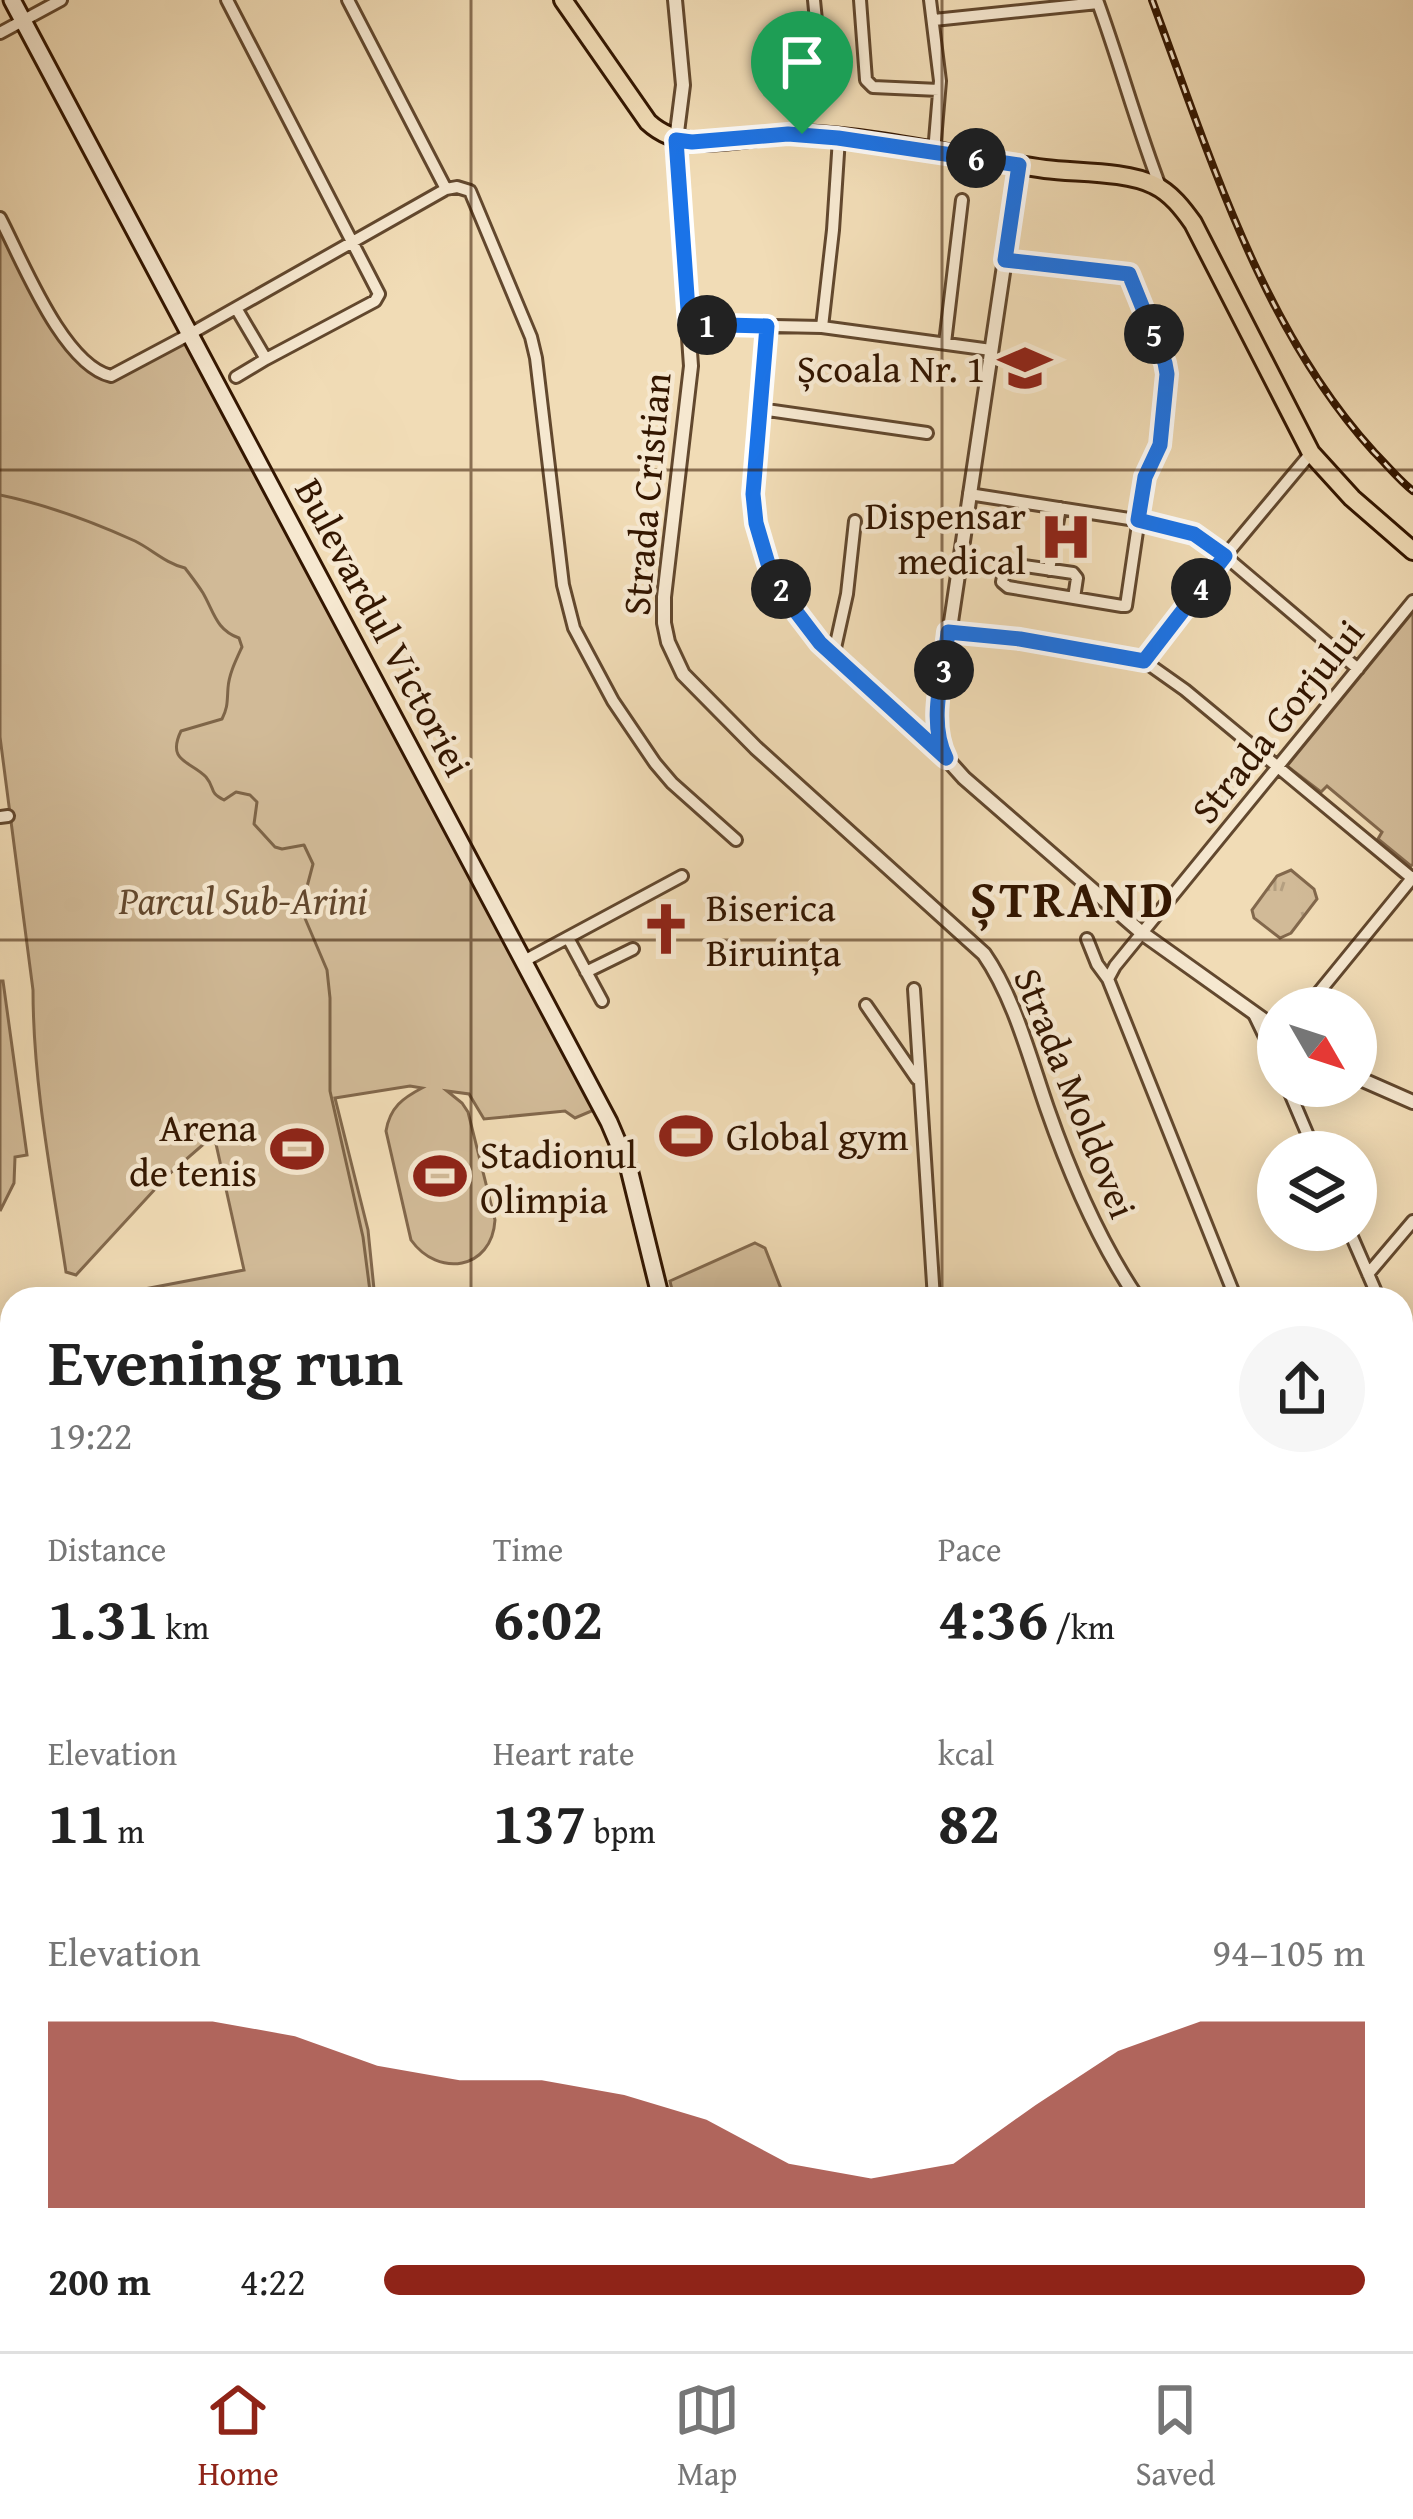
<!DOCTYPE html>
<meta charset="utf-8">
<style>
:root{--surface:#fff;--page:#f6f6f6;--text:#222;--muted:#767676;--line:#e0e0e0;--accent:#8f2418}
body{margin:0;font-family:"Gentium Book Plus",serif;background:var(--page);color:var(--text);height:100vh;display:flex;flex-direction:column;font-size:45px;white-space:nowrap}
*{box-sizing:border-box;margin:0}
p{font-size:39px;color:var(--muted)}
.icon{flex:none;width:66px;height:66px;fill:none;stroke:currentColor;stroke-width:2;stroke-linecap:round;stroke-linejoin:round}
.map{position:relative;flex:1;overflow:hidden}
.drawer{position:absolute;left:0px;top:1287px;width:1413px;height:1065px;display:flex;flex-direction:column;background:var(--surface);border-radius:36px 36px 0 0;box-shadow:0 6px 30px #0003}
.drawer>*{flex:none}
.needle{width:78px;rotate:129deg}
.tools{position:absolute;left:1257px;top:987px;display:grid;gap:24px}
.tools a{display:grid;place-items:center;width:120px;height:120px;border-radius:50%;background:var(--surface);box-shadow:0 6px 30px #0003;font-size:60px}
.pin{position:absolute;display:grid;place-items:center;width:102px;height:102px;color:#fff;margin:-123px -51px;border-radius:50% 50% 50% 0;rotate:-45deg;box-shadow:0 0 12px #0007}
.pin .icon{rotate:45deg}
.km{position:absolute;width:60px;height:60px;margin:-30px;border-radius:50%;background:#222;color:#fff;font-size:33px;line-height:60px;text-align:center}
.round{display:grid;place-items:center;flex:none;width:126px;height:126px;border-radius:63px;background:var(--page)}
.head{display:flex;align-items:center;justify-content:space-between;height:204px;padding:0 48px}
h1{font-size:66px;font-weight:600;line-height:90px}
.stats{display:grid;grid-template-columns:repeat(3,1fr);gap:18px;height:204px;padding:12px 48px}
.stats div{display:grid;align-content:center}
.stats b{font-size:60px;font-weight:600}
.stats small{font-size:33px;font-weight:400}
.stats p{font-size:33px}
.chart{height:336px;padding:24px 48px}
.chart p{display:flex;justify-content:space-between}
.chart svg{width:100%;height:216px;margin-top:12px;fill:var(--accent);opacity:.7}
ul{padding:0 48px;list-style:none;font-size:39px}
li{display:grid;grid-template-columns:192px 144px 1fr;align-items:center;height:90px}
li i{height:30px;border-radius:15px;background:var(--accent)}
.menu{display:flex;justify-content:space-around;align-items:center;height:168px;border-top:3px solid var(--line);background:var(--surface);font-size:33px;color:var(--muted)}
.menu a{display:grid;justify-items:center;gap:6px}
.menu .selected{color:var(--accent)}
.map>svg:first-child{display:block}
.grass{fill:url(#grass-tufts);stroke:#82684c;stroke-width:3}
.green{fill:#d1ba97;stroke:#82684c;stroke-width:3}
.lines{fill:none;stroke-linecap:round;stroke-linejoin:round}
.stream{stroke:#7e6548;stroke-width:3}
.minor-casing{stroke:#62482e;stroke-width:16}
.tertiary-casing{stroke:#62482e;stroke-width:18}
.secondary-casing{stroke:#331600;stroke-width:21}
.primary-casing{stroke:#331600;stroke-width:22}
.minor{stroke:#f6e8d0;stroke-width:10}
.tertiary{stroke:#f6e8d0;stroke-width:12}
.secondary{stroke:#f6e8d0;stroke-width:15}
.primary{stroke:#f1dcb6;stroke-width:16}
.rail-casing{stroke:#331600;stroke-width:8}
.rail{stroke:#f6e8d0;stroke-width:3;stroke-dasharray:9;stroke-linecap:butt}
.route-casing{stroke:#fff;stroke-width:24}
.route{stroke:#1a73e8;stroke-width:15}
.grid{fill:none;stroke:#331600;stroke-width:3;stroke-opacity:0.55}
.labels{text-anchor:middle;stroke-width:9;stroke-linejoin:round;paint-order:stroke}
.poi-label{font-size:39px;fill:#331600;stroke:#f6e8d0;text-anchor:end}
.street-label{font-size:39px;fill:#331600;stroke:#f6e8d0}
.park-label{font-size:39px;font-style:italic;fill:#62472d;stroke:#f6e8d0}
.district-label{font-size:51px;font-weight:bold;letter-spacing:3px;fill:#331600;stroke:#f6e8d0}
</style>
<div class="map">
<svg width="1413" height="2351" viewBox="0 0 1413 2351">
<defs>
<pattern id="grass-tufts" width="24" height="20" patternUnits="userSpaceOnUse" patternTransform="scale(3)"><rect width="24" height="20" fill="#d1ba97"/><path d="M3 7l-1-3M5 7V3M7 7l1-3M15 17l-1-3M17 17v-4M19 17l1-3" fill="none" stroke="#b49f80"/></pattern>
</defs>
<rect width="100%" height="100%" fill="#f1dcb6"/>
<filter id="stains"><feTurbulence type="fractalNoise" baseFrequency=".00167" numOctaves="4"/><feColorMatrix values="0 0 0 0 .2 0 0 0 0 .09 0 0 0 0 .02 0 0 0 .5 -.17"/></filter>
<radialGradient id="worn" r=".72"><stop offset=".6" stop-color="#630" stop-opacity="0"/><stop offset="1" stop-color="#630" stop-opacity=".3"/></radialGradient>
<path class="grass" d="M1291 870 1314 889 1317 899 1291 933 1280 938 1254 918 1252 910 1277 876Z"/>
<path class="green" d="M0 218 64 341 111 376 190 334 601 1107 575 1118 565 1111 484 1119 469 1094 447 1091 462 1103 468 1112 495 1220C492 1270 438 1278 411 1240L386 1131C390 1107 403 1098 422 1088L410 1086 335 1098 368 1230 375 1299H109L108 1296 244 1270 214 1135 168 1175 76 1275 66 1272C52 1179 33 1084 33 990L0 737Z
M1413 612V864L1411 866 1378 839 1382 832 1327 786 1321 792 1287 766Z
M0 981H3L27 1155 15 1157 14 1183 0 1211Z
M755 1243 765 1248 785 1299H699L696 1289 673 1294 670 1281Z
M1401 2028 1413 2029 1412 2279 1404 2276 1401 2257Z
M457 2340H591L590 2351H457Z"/>
<g class="lines">
<path class="stream" d="M0 495C48 505 91 521 135 541 153 550 165 563 185 568 191 576 198 585 203 593 214 612 216 630 239 638L242 647C236 660 229 674 228 688 227 702 228 707 222 719L181 731C166 762 191 761 206 777 216 789 208 792 224 800L236 792 250 795 257 802 254 824 275 847 282 849 304 845 313 864 304 898V916L327 970 330 998V1091L363 1237 371 1299"/>
<g class="minor-casing">
<path id="minor" d="M227 0 379 294 375 301 266 359 236 308
M348 0 446 189
M860 0 866 80 873 87 939 90
M930 0 940 81 934 152
M1097 0C1120 63 1137 127 1161 189
M934 20 1098 3
M0 33 61 0
M802 134 818 41 814 0
M0 218C22 260 63 365 111 376L190 334 446 189 457 187 470 191 531 337 536 358 563 585 574 628 613 701 655 763 672 783 736 840
M1005 260 1129 274 1167 373 1160 445 1145 477 1126 606H1122L1008 587 1002 582 1005 567 1011 564 1073 573 1077 578 1074 598
M689 324 822 327 991 350
M767 326 753 494 756 523 769 567 791 605 820 643 943 757
M822 327 833 230 839 138
M945 343 962 200
M236 377 266 359
M760 409 927 433
M969 494 1142 521 1194 534 1225 556 1358 669
M1049 570 1060 508
M948 631 1020 639 1144 661 1185 690 1413 879
M833 657 847 594 855 521
M1144 661 1225 556 1311 453
M0 817 8 816
M568 938 602 1001
M1087 939 1097 964 1108 979
M524 961 682 876
M586 972 633 949
M914 989 934 1299
M866 1005 917 1079
M1306 1008 1413 877
M1254 1014 1278 1064
M1287 1086 1315 1152
M1349 1230 1379 1299
M1368 1274 1413 1221
M1236 1299 1108 979 1115 966 1413 601
M1401 1347 1413 1374
M0 1532 12 1531
M0 1659 12 1658
M1401 1699 1413 1652
M0 1705 12 1824
M0 1866 12 1857
M0 2254 12 2245
M0 2334 12 2327
M51 2340 56 2351
M413 2351 414 2340
M445 2351V2340"/>
</g>
<g class="tertiary-casing">
<path id="tertiary" d="M675 0 683 85 676 140 677 166 691 366 664 597V623L668 642 683 674 756 748 984 954C1014 997 1030 1059 1047 1108 1070 1174 1098 1241 1138 1299
M1019 165 937 716 941 749 946 758 964 778 1142 933 1278 1030
M1356 1077 1413 1102
M0 1347 12 1349
M0 1361 12 1372
M0 1934 12 1925
M606 2351 609 2340"/>
</g>
<g class="secondary-casing">
<path id="secondary" d="M12 0 609 1122 629 1169 661 1299
M1401 1447 1413 1444
M1401 1457 1413 1459"/>
</g>
<g class="primary-casing">
<path id="primary" d="M563 0 648 122C689 160 749 132 799 134 881 137 963 158 1045 169 1077 173 1126 171 1154 185 1171 193 1183 209 1193 223L1311 453 1352 498 1413 551
M0 2130 12 2147
M1401 2325 1409 2307 1413 2286
M190 2340 203 2351
M1307 2340 1315 2348 1326 2351
M1199 2348 1245 2346 1273 2351
M829 2351 831 2340
M1365 2351 1390 2340
M1400 2351 1413 2334"/>
</g>
<use href="#minor" class="minor"/>
<use href="#tertiary" class="tertiary"/>
<use href="#secondary" class="secondary"/>
<use href="#primary" class="primary"/>
<g class="rail-casing">
<path id="rail" d="M1152 0C1209 153 1262 330 1374 452 1387 465 1399 480 1413 491"/>
</g>
<use href="#rail" class="rail"/>
</g>
<g class="lines">
<g class="route-casing">
<path id="route" d="M788 134 838 138 1019 165 1005 260 1129 274 1165 363 1167 374 1160 445 1145 477 1138 520 1194 534 1225 556 1144 661 1020 639 948 632C944 672 927 721 946 758L820 643 791 605 769 567 756 523 753 494 767 326 689 324 676 140 692 142Z"/>
</g>
<use href="#route" class="route"/>
</g>
<path class="grid" d="M471 0V1299M942 0V1299M0 470H1413M0 940H1413M0 1411H12M1401 1411H1413M0 1881H12M1401 1881H1413M471 2340V2351M942 2340V2351"/>
<defs>
<g id="school-bare" transform="scale(4.14)"><path d="M0-5L7-2L0 1L-7-2ZM-4 1L0 2.5L4 1V4Q0 6-4 4Z" fill="#8f2418" stroke="#f6e8d0" stroke-width="2.5" paint-order="stroke"/></g>
<g id="hospital-bare" transform="scale(4.14)"><path d="M-5-5h3v3.5h4V-5h3V5h-3V1.5h-4V5h-3Z" fill="#8f2418" stroke="#f6e8d0" stroke-width="2.5" paint-order="stroke"/></g>
<g id="church-bare" transform="scale(4.14)"><path d="M-1.2-6h2.4v3.5h3.3v2.4h-3.3V6h-2.4V-.1h-3.3v-2.4h3.3Z" fill="#8f2418" stroke="#f6e8d0" stroke-width="2.5" paint-order="stroke"/></g>
<g id="stadium-bare" transform="scale(4.14)"><path d="M0-5a6.5 5 0 1 0 0 10a6.5 5 0 1 0 0-10ZM-3.5-1.8h7v3.6h-7Z" fill="#8f2418" stroke="#f6e8d0" stroke-width="2.5" paint-order="stroke"/></g>
</defs>
<g fill-rule="evenodd">
<use href="#school-bare" x="1025" y="368"/>
<use href="#hospital-bare" x="1066" y="537"/>
<use href="#church-bare" x="666" y="929"/>
<use href="#stadium-bare" x="686" y="1136"/>
<use href="#stadium-bare" x="297" y="1149"/>
<use href="#stadium-bare" x="440" y="1176"/>
</g>
<g class="labels">
<g class="poi-label">
<text x="985" y="382">Școala Nr. 1</text>
<text x="1026" y="529">Dispensar<tspan x="1026" dy="45">medical</tspan></text>
<text x="706" y="921" text-anchor="start">Biserica<tspan x="706" dy="45">Biruința</tspan></text>
<text x="257" y="1141">Arena<tspan x="257" dy="45">de tenis</tspan></text>
<text x="726" y="1150" text-anchor="start">Global gym</text>
<text x="480" y="1168" text-anchor="start">Stadionul<tspan x="480" dy="45">Olimpia</tspan></text>
</g>
<g class="street-label">
<text transform="translate(646 494) rotate(-85)" y="14">Strada Cristian</text>
<text transform="translate(384 627) rotate(62)" y="14">Bulevardul Victoriei</text>
<text transform="translate(1277 721) rotate(-51)" y="14">Strada Gorjului</text>
<text transform="translate(1076 1093) rotate(68)" y="14">Strada Moldovei</text>
</g>
<g class="park-label">
<text x="243" y="914">Parcul Sub-Arini</text>
</g>
<g class="district-label">
<text x="1073" y="917">ȘTRAND</text>
</g>
</g>
<rect width="100%" height="100%" filter="url(#stains)"/>
<rect width="100%" height="100%" fill="url(#worn)"/>
</svg>
<div class="tools">
<a><svg class="needle" viewBox="-14 -14 28 28"><path d="M0-13l5 13h-10z" fill="#e53935"/><path d="M0 13l5-13h-10z" fill="#767676"/></svg></a>
<a><svg class="icon" aria-label="layers" viewBox="0 0 24 24"><path d="M12 4l9 5-9 5-9-5zM3 14l9 5 9-5"/></svg></a>
</div>
<div class="pin" style="left:802px;top:134px;background:#1e9e55"><svg class="icon" aria-label="arrive" viewBox="0 0 24 24"><path d="M6 21V4h12l-3 4 3 4H6"/></svg></div>
<b class="km" style="left:707px;top:325px">1</b>
<b class="km" style="left:781px;top:589px">2</b>
<b class="km" style="left:944px;top:670px">3</b>
<b class="km" style="left:1201px;top:588px">4</b>
<b class="km" style="left:1154px;top:334px">5</b>
<b class="km" style="left:976px;top:158px">6</b>
<section class="drawer">
<div class="head"><div><h1>Evening run</h1><p>19:22</p></div><a class="round"><svg class="icon" aria-label="share" viewBox="0 0 24 24"><path d="M12 15V3M7 8l5-5 5 5M5 13v7h14v-7"/></svg></a></div>
<div class="stats">
<div><p>Distance</p><b>1.31<small> km</small></b></div>
<div><p>Time</p><b>6:02</b></div>
<div><p>Pace</p><b>4:36<small> /km</small></b></div>
</div>
<div class="stats">
<div><p>Elevation</p><b>11<small> m</small></b></div>
<div><p>Heart rate</p><b>137<small> bpm</small></b></div>
<div><p>kcal</p><b>82</b></div>
</div>
<div class="chart"><p><span>Elevation</span>94–105 m</p>
<svg viewBox="0 0 160 44" preserveAspectRatio="none"><path d="M0 44V6L10 6L20 6L30 9L40 15L50 18L60 18L70 21L80 26L90 35L100 38L110 35L120 23L130 12L140 6L150 6L160 6V44z"/></svg>
</div>
<ul>
<li><b>200 m</b>4:22<i style="width:100%"></i></li>
</ul>
</section>
</div>
<nav class="menu">
<a class="selected"><svg class="icon" aria-label="home" viewBox="0 0 24 24"><path d="M3 11l9-7 9 7M6 9v11h12V9"/></svg>Home</a>
<a><svg class="icon" aria-label="map" viewBox="0 0 24 24"><path d="M3 6l6-2 6 2 6-2v14l-6 2-6-2-6 2zM9 4v14M15 6v14"/></svg>Map</a>
<a><svg class="icon" aria-label="saved" viewBox="0 0 24 24"><path d="M7 4h10v16l-5-4-5 4z"/></svg>Saved</a>
</nav>
